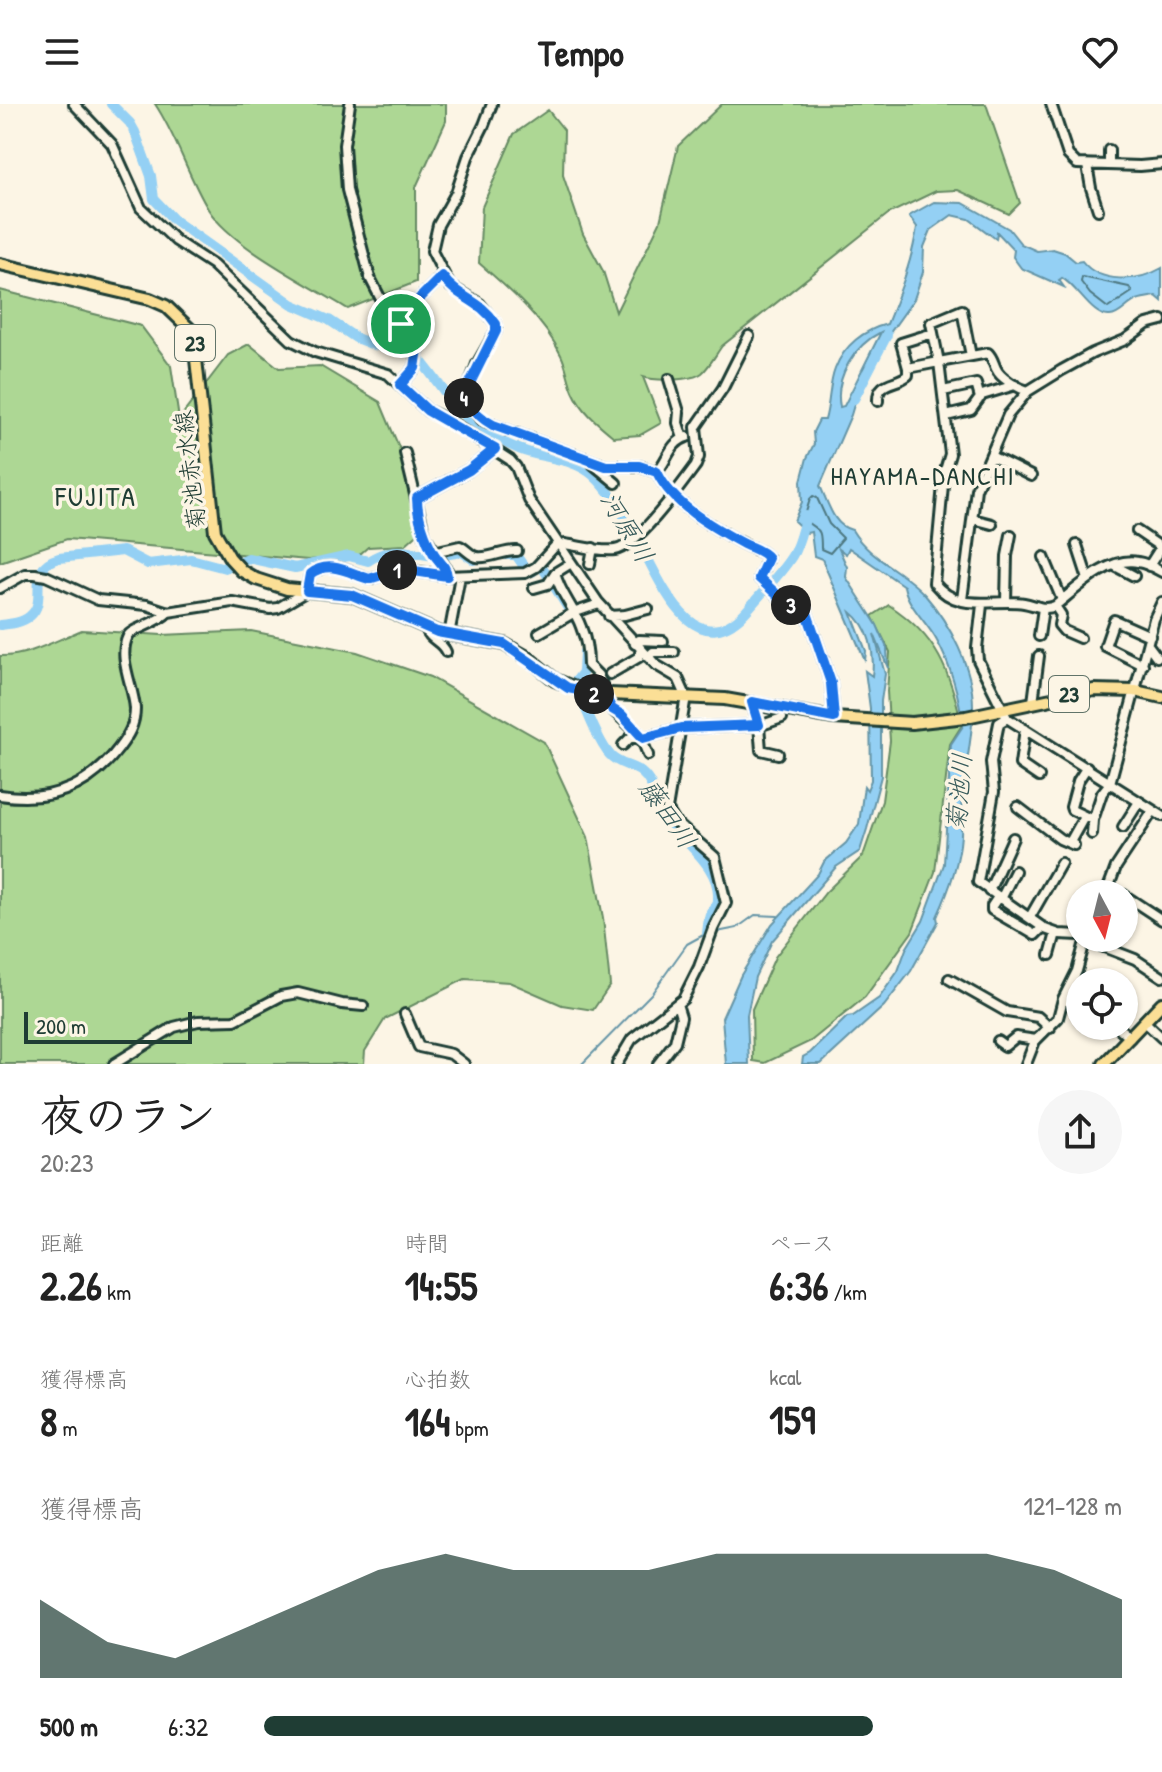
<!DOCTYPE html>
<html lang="ja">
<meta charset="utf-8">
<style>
:root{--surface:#fff;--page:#f6f6f6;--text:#222;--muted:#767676;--accent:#1f3d34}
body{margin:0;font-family:"Patrick Hand","Klee One",sans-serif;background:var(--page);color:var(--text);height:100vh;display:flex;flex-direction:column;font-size:30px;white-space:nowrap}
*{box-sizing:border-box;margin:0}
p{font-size:26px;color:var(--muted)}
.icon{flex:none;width:44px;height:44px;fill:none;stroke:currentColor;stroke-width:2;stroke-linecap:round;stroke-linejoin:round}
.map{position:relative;height:960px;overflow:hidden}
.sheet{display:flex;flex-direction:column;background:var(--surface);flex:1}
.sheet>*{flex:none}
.needle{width:52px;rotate:173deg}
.controls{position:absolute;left:1066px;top:776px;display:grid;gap:16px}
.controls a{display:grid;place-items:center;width:72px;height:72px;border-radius:50%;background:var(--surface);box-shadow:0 2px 6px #0004;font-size:40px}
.scale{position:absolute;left:24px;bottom:20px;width:168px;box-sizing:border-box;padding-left:8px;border:4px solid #1f3d34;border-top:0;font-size:22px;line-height:28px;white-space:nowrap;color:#1f3d34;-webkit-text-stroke:6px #fcf5e5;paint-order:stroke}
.pin{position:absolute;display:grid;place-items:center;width:68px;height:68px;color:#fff;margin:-34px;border:4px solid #fff;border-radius:50%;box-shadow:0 2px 8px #0007}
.km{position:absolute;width:40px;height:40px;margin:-20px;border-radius:50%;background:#222;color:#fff;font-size:22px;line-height:40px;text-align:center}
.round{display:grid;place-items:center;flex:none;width:84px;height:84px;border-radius:42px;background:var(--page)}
.headline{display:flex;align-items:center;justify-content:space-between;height:136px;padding:0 40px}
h1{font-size:44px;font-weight:700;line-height:60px}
.figures{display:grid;grid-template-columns:repeat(3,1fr);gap:12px;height:136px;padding:8px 40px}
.figures div{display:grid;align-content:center}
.figures b{font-size:40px;font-weight:700}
.figures small{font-size:22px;font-weight:400}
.figures p{font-size:22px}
.chart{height:224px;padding:16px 40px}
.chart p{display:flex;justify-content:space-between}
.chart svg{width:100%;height:144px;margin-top:8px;fill:var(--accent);opacity:.7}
ul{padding:0 40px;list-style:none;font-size:26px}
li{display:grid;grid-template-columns:128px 96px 1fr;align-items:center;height:60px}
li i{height:20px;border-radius:10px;background:var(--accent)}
header{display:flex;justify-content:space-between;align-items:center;height:104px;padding:0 40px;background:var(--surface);font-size:36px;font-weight:700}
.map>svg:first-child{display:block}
.green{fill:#add794;stroke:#668a64;stroke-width:2}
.water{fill:#94d0f4;stroke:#6595a7;stroke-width:2;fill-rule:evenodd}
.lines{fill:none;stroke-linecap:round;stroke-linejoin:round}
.shore{stroke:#4e7881;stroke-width:2}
.stream{stroke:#6595a7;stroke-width:2}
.river{stroke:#94d0f4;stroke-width:10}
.minor-casing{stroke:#1f3d34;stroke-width:14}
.major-casing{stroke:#1f3d34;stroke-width:16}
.minor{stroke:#fcf5e5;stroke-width:8}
.major{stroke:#fbdf96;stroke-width:10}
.route-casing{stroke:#fff;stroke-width:16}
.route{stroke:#1a73e8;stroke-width:10}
.labels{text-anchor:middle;stroke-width:7;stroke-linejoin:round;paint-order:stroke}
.shield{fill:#fcf5e5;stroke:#617469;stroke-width:2}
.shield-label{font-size:22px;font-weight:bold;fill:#1f3d34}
.street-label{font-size:24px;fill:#1f3d34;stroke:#fcf5e5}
.neighbourhood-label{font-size:26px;letter-spacing:2px;fill:#1f3d34;stroke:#fcf5e5}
.water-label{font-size:26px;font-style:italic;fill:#365a5a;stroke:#fcf5e5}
.quarter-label{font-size:28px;letter-spacing:2px;fill:#1f3d34;stroke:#fcf5e5}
</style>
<header><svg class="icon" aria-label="menu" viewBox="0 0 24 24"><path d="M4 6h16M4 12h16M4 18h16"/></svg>Tempo<svg class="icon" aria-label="heart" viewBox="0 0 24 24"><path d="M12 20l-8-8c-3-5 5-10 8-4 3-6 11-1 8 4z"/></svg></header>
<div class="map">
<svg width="1162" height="960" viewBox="0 0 1162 960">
<rect width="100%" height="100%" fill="#fcf5e5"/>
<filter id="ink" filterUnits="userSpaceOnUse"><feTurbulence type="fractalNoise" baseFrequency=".0125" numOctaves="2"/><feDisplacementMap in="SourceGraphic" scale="16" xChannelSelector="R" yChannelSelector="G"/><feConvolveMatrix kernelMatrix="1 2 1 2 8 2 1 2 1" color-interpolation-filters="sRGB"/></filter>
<g filter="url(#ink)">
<path class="green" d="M155 0H446V17L416 83V178L348 205C308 180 232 143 208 105 188 72 177 33 155 0Z
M722 0H986L1020 99 1009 110 958 86 936 87 888 110 722 242C716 250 710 262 702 269 692 277 655 277 643 273L661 319 640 331 614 333C598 320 581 306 573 287 568 276 567 263 561 251 544 215 509 185 479 159L482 103 514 30 548 6 564 26 563 71 583 130 603 167 616 208 660 118 678 42Z
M0 186 141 222 171 262 179 315 228 251 249 240 279 264 320 262 380 298 401 348 423 425 405 441 368 443 359 451 308 456 67 435 0 458Z
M889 501C937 532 950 567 962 621L950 640 935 768 912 828 865 893 811 937 765 959 753 957 752 905 775 853 826 788 863 752 882 697 890 637 887 587 890 548 872 512Z
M82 526 162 531 251 527 357 548 430 573 544 638 588 733 603 814 610 881 593 906 562 901 509 878 465 875 385 915 365 947 364 960H0V552C27 553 57 536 82 526Z"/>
<path class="water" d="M934 98 963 99 1009 125 1021 140 1037 147 1053 145 1065 149 1076 158 1082 157C1100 180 1138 178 1162 164V197L1156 192C1150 193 1142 194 1137 196 1128 199 1120 212 1110 212 1093 214 1077 182 1062 174L1059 176 1064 183 1021 164 1013 153 1014 146 997 128 996 135 969 115 952 111 931 126 924 143 923 168 914 195 865 264 851 311 820 382C828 398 833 422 852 426 870 456 903 466 925 491 950 520 973 564 973 602 973 633 965 663 962 694 960 706 962 718 961 731 959 760 949 787 937 813L938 818 911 867 884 902 821 960H802L803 953 810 949 847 913 853 912 879 894 898 867 906 845 923 817 944 760 951 640 963 622C959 592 952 564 937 537 927 518 908 503 904 482L849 444 846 450 839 445 847 463 846 473 877 521 887 544 888 564 874 530 885 570 881 597V672L867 725 860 747 836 763 772 837 755 873 747 911 749 960H726L722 914 741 871 772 820 818 770 824 758 846 739 859 720 864 682 867 686 871 676 870 604 865 567 872 572C875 549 870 523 851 508L866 547 865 557 822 455 814 452 811 428 807 429 794 417 802 398 801 377 807 354 814 340 813 328 819 316H825C830 299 829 280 835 265 844 241 864 226 887 220 900 188 912 157 917 123L909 112ZM881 228 844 302 840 303C834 273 855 241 881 228Z"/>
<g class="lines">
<path class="shore" d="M1082 173 1129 183 1132 188 1108 204 1090 190 1081 178Z
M813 392 817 394 829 420 843 434 830 449 821 445C821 419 818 430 804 415L810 395Z"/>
<path class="stream" d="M717 828 737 824 755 811 778 812
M582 960 652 889 687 840 707 829"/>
<path class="river" d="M111 0 130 19 135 28 151 72 154 95 174 116 292 200 329 216 356 234 374 241 413 248C431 267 444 290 462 309 473 321 504 339 519 345 543 355 572 353 593 371 613 389 625 414 638 436 659 474 694 568 749 504 763 487 780 471 792 452 799 441 802 425 806 412
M854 295 887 231
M501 451H516L525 464 532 468 541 461 576 517
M0 521C10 520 22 519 30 512 50 496 23 464 59 454L123 447 148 460 191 455 225 464 248 454 295 464 349 452 368 457C395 440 407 449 436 452 444 452 453 449 462 448L474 456
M584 548 583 568 575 578C583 597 597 637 610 651 618 661 633 661 642 669 654 679 657 699 665 712 681 738 720 760 718 794 717 800 712 805 710 811 708 817 708 823 707 829"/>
<g class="minor-casing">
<path id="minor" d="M74 0 112 40 141 104 176 137 213 161 291 236 315 248 388 270 428 307 448 316 510 356 516 363 529 396 598 498 656 561 678 574 686 592 667 705 675 718 715 753 726 799 713 825 699 863 683 895 632 935 617 960
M350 0 344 41 347 86 370 174 389 211 420 232 415 264 400 281
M1051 0 1068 51 1077 60 1140 62 1162 60
M1109 46V61
M1087 61 1091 84 1098 106
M401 220 409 205 442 172
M908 264 901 239 933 229
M669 275 679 308 678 319 683 334
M943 287 976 280 980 294
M1028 287C1018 284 1004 276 998 268 993 261 994 255 988 249L939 258 950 350 944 370 934 479C959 510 993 494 1024 499 1036 501 1043 507 1055 502 1076 485 1109 452 1138 458 1146 459 1155 464 1162 468
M463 293 482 316 493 321 606 362H639L657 368C672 400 711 422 742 439 751 444 762 446 768 454L759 474 786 499 806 506 831 579 834 614
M878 297C877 276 897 281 908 271V264L939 258 931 219 962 206 971 252
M946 312 971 306 982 291 1015 281
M448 316 467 287 477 260 496 227V220L480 200 450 182 432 147 438 121 456 89 468 53 484 21 492 0
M405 349 425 432 447 466V472
M991 352 1031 372
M593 360 616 379
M657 368C668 356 670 338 687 333
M417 394 469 366 495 345
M973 415 992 420
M1137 427 1162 444
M1077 441 1088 475
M560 442 565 440C580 442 599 448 615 446 637 443 682 380 696 361L699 353 696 323 723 284 749 232
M433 448 460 442C466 445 471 452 477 453 490 455 504 446 517 447
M1044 453 1062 496
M571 459 555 469C560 490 574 503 581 523 586 535 588 548 588 561L598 571 612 605 640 631 648 651
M590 460 593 444
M1115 462 1134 472
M1149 462 1161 443
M0 484 25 470H35L46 472 98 496 147 501 168 508 232 498 270 505 278 504 307 487 310 470C330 455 349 468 369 475L401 465 447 472 525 469 536 463 558 439
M534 484 548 480 555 469
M962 496 976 385 1008 311 1028 287 1062 266 1093 249 1125 236 1147 220 1162 216
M1006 498 1007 452 1011 431
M982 501 977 544 978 556 1007 614 1162 712
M1055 502 1061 511 1059 521 1064 527 1080 534
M609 512 625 511 648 505
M426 524C429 536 442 537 446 548
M539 529 573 509 599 500
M449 531 460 472
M1039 532 1043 504
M635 540 639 536 663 537
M1148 541 1157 553
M648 553 653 548H674
M1143 561 1105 542 1114 516 1150 532
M610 570 639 553 641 545
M752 598 759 621 761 646 778 650
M1033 598 1039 552
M1007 614 999 619 991 658 994 688 978 778 1045 825 1059 830 1080 831
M1025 625 1020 660 1039 673
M623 641 630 634H643L681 624 762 621 782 614
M1087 663 1078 677 1071 703 1072 706 1093 716 1102 689 1110 679 1154 515 1162 498
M0 691C49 699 89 684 119 644 128 632 135 621 135 605 134 583 117 554 128 532 131 525 157 520 168 508
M1018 703 1060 735 1074 741
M1123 723 1139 698
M1092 730 1093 716
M1070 738 1084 713
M989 787 1013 734
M1106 790 1116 763 1153 707
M1124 791 1162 816
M998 793 992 802V806L1035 831 1043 823
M1001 795 1015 767
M1030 813 1061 759
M1086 836 1135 855 1162 873
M1050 851 1056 829
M949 875 1007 908 1038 913 1050 924
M1063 895 1080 903
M405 910 419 943 451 950 464 960
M1145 918 1162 934
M1117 922 1130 934
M998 937 1005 942 1016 933 1036 936
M114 960 174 923 198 917 235 916 281 892 298 889 342 900 363 902
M658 960 675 938 681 913 677 900
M1026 960 1035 937 1058 914 1063 895 1077 867 1086 834"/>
</g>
<g class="major-casing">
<path id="major" d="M0 160 150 195 166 202 193 228 215 428 230 454 242 467 256 475 287 485 352 491 437 528 504 540 527 553 555 576 587 589 725 595 834 614 912 619 966 613 1094 586 1135 587 1162 593
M1104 960 1162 899"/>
</g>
<use href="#minor" class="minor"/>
<use href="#major" class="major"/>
</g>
</g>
<g class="lines" filter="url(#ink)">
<g class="route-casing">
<path id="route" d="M442 172C458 195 479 194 496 220V227L463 293C472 306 480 314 493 321L606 362H639L657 368C672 400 711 422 742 439 751 444 762 446 768 454L759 474 786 499 806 506 831 579 834 614 752 598 759 621 681 624 643 634 622 611 612 605 604 591 568 584 504 540 437 528 352 491 307 487 310 470C330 455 349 469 369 475L401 465 447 472C446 462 439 458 434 450 425 435 417 412 417 394L469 366 495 345 428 307 400 281 415 264 420 232 401 220 409 205Z"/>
</g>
<use href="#route" class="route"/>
</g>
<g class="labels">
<g class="shield">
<rect x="175" y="221" width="40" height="36" rx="6"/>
<rect x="1049" y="572" width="40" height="36" rx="6"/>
</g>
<g class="shield-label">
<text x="195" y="247">23</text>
<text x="1069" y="598">23</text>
</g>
<g class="street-label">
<text transform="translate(190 366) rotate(-97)" y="8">菊池赤水線</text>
</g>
<g class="neighbourhood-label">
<text x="923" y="381">HAYAMA-DANCHI</text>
</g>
<g class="water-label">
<text transform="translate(627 423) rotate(59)" y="9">河原川</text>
<text transform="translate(959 688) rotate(-85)" y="9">菊池川</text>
<text transform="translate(668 710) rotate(55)" y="9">藤田川</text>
</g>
<g class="quarter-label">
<text x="96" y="402">FUJITA</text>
</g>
</g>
</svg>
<div class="controls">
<a><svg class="needle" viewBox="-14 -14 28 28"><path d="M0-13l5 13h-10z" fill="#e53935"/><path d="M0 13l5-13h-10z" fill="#767676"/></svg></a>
<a><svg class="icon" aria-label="locate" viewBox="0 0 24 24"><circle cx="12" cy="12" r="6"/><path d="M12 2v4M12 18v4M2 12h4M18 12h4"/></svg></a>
</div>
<div class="scale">200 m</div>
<div class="pin" style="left:401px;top:220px;background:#1e9e55"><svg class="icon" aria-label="arrive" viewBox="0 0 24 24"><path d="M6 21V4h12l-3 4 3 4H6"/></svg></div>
<b class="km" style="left:397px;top:466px">1</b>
<b class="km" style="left:594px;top:590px">2</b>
<b class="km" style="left:791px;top:501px">3</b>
<b class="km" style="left:464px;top:294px">4</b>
</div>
<section class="sheet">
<div class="headline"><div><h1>夜のラン</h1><p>20:23</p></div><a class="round"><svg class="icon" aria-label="share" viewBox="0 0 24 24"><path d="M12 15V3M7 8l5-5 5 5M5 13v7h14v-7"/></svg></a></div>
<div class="figures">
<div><p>距離</p><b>2.26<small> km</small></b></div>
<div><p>時間</p><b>14:55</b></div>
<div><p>ペース</p><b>6:36<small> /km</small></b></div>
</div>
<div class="figures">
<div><p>獲得標高</p><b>8<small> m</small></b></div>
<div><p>心拍数</p><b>164<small> bpm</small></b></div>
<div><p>kcal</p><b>159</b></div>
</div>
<div class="chart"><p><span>獲得標高</span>121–128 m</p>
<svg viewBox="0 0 160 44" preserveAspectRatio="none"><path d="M0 44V20L10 33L20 38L30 29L40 20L50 11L60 6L70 11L80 11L90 11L100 6L110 6L120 6L130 6L140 6L150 11L160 20V44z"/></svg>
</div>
<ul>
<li><b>500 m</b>6:32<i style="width:71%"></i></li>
</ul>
</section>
